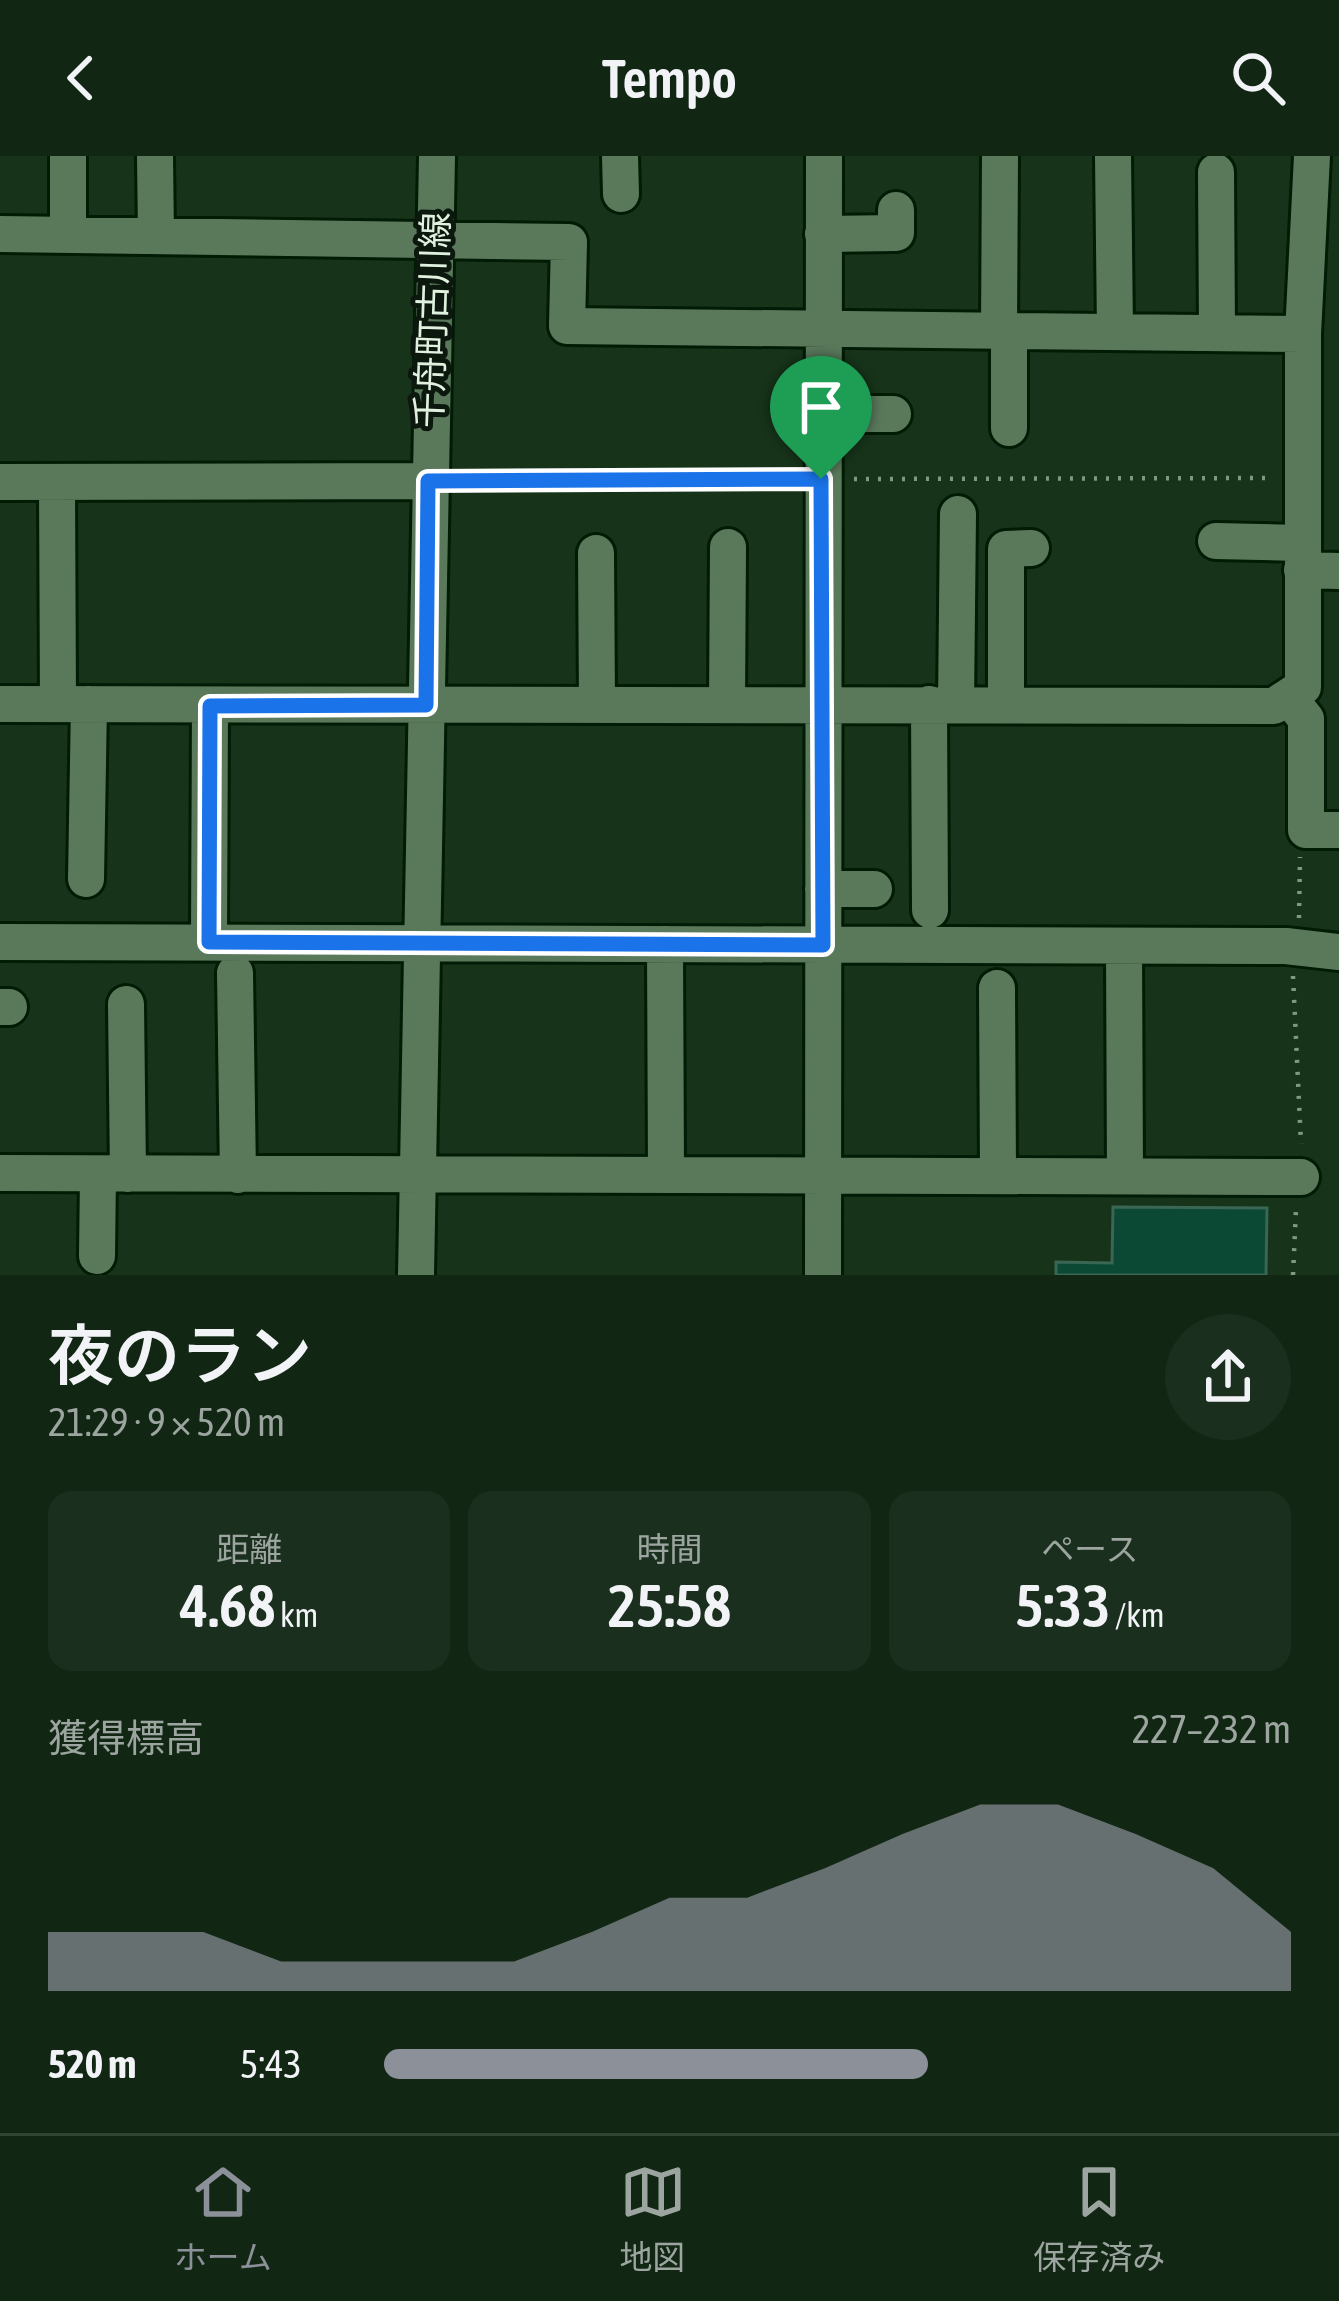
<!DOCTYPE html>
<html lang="ja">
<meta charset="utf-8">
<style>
:root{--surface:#112714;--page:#1a2f1d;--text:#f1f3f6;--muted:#9ca5a0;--line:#304434;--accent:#8c9099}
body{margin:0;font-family:"Asap Condensed","Noto Sans JP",sans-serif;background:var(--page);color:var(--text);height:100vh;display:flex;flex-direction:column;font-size:45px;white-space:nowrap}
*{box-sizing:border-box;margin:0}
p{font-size:39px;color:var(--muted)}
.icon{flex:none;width:66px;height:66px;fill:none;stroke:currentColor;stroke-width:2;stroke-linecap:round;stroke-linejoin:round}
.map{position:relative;height:1119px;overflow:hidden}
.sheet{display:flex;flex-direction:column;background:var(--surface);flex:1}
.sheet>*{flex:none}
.pin{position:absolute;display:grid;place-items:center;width:102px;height:102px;color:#fff;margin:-123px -51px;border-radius:50% 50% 50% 0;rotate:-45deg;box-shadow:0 0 12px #0007}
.pin .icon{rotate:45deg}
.round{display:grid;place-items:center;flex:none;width:126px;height:126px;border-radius:63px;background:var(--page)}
.head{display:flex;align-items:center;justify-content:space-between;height:204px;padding:0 48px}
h1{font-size:66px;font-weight:600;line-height:90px}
.figures{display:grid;grid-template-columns:repeat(3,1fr);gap:18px;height:204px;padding:12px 48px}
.figures div{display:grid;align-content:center;border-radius:24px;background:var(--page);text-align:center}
.figures b{font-size:60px;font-weight:600}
.figures small{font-size:33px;font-weight:400}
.figures p{font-size:33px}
.chart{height:336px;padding:24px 48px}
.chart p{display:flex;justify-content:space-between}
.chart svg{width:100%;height:216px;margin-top:12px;fill:var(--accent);opacity:.7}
ul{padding:0 48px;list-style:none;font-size:39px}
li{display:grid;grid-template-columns:192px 144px 1fr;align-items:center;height:90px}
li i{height:30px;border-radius:15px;background:var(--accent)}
header{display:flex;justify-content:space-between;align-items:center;height:156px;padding:0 48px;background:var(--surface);font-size:54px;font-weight:600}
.tab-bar{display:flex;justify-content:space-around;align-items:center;height:168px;border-top:3px solid var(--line);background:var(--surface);font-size:33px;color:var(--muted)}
.tab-bar a{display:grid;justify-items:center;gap:6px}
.tab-bar .current{color:var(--accent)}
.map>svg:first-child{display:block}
.building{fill:#0c4935;stroke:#3a6654;stroke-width:3}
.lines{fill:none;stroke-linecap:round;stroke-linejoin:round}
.minor-casing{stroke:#011b04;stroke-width:42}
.path{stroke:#819883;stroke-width:4.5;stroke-dasharray:3 9;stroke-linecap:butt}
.minor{stroke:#5a795b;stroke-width:36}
.route-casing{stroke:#fff;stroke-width:24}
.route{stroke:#1a73e8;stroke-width:15}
.labels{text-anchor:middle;stroke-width:10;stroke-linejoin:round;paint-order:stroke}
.street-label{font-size:36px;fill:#e0f1e0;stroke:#0c180d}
</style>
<header><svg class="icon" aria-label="back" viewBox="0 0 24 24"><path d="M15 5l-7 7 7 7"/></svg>Tempo<svg class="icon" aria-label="search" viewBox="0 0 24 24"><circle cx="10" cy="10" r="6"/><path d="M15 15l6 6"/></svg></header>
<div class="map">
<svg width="1339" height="1119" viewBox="0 0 1339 1119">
<rect width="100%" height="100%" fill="#17341a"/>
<path class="building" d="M1113 1051 1267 1052 1266 1119H1056V1106L1112 1107Z"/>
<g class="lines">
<g class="minor-casing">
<path id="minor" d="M155 0 156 80
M620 0 621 38
M1113 0 1115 176
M1216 16 1217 177
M0 78 569 86 567 170 1303 178
M823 78 896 77V54
M68 79V0
M999 176 1000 0
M821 258H893
M1009 272V176
M0 326 428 325
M57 326 58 548
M1216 385 1302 387
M596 397 597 548
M1302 414 1339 415
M1291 544 1306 563V674H1339
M0 548 1274 550 1303 531V178L1312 0
M727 548 728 391
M929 548 930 754
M956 549 958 358
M1006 549V393L1031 392
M86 723 89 548
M823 733H874
M0 786 1286 790 1339 796
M209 786 210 550
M665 788 666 1017
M1124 790 1125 1020
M235 817 238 1019
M997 832 998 1018
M126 848 128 1018
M0 851H9
M0 1017 1301 1021
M97 1100 98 1018
M416 1119 437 0
M823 1119 824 0"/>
</g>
<path class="path" d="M854 323 1274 322
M464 325 794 323
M1299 762 1300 701
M1293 820 1301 988
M1293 1119 1296 1053"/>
<use href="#minor" class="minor"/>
</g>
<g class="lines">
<g class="route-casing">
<path id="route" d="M821 323 823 789 209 786 210 550 426 549 428 325Z"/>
</g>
<use href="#route" class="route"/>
</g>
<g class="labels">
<g class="street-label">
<text transform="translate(432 164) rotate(-88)" y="13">千舟町古川線</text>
</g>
</g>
</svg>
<div class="pin" style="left:821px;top:323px;background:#1e9e55"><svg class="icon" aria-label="arrive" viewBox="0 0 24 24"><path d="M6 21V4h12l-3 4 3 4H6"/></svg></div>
</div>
<section class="sheet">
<div class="head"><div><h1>夜のラン</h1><p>21:29 · 9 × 520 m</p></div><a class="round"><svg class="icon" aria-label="share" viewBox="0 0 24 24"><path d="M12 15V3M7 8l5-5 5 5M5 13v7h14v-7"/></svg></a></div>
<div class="figures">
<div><p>距離</p><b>4.68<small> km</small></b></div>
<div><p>時間</p><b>25:58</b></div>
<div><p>ペース</p><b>5:33<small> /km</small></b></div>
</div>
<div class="chart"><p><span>獲得標高</span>227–232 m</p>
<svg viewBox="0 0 160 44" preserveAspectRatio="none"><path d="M0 44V32L10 32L20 32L30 38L40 38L50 38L60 38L70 32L80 25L90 25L100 19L110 12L120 6L130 6L140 12L150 19L160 32V44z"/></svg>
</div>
<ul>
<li><b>520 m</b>5:43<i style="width:60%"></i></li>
</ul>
</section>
<nav class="tab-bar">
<a class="current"><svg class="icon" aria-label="home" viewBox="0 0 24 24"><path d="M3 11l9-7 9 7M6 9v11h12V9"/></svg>ホーム</a>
<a><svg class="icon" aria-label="map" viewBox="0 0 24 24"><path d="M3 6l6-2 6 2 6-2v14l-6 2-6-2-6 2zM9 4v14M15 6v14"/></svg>地図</a>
<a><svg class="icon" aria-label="saved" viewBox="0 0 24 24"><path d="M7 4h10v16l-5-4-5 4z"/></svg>保存済み</a>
</nav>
